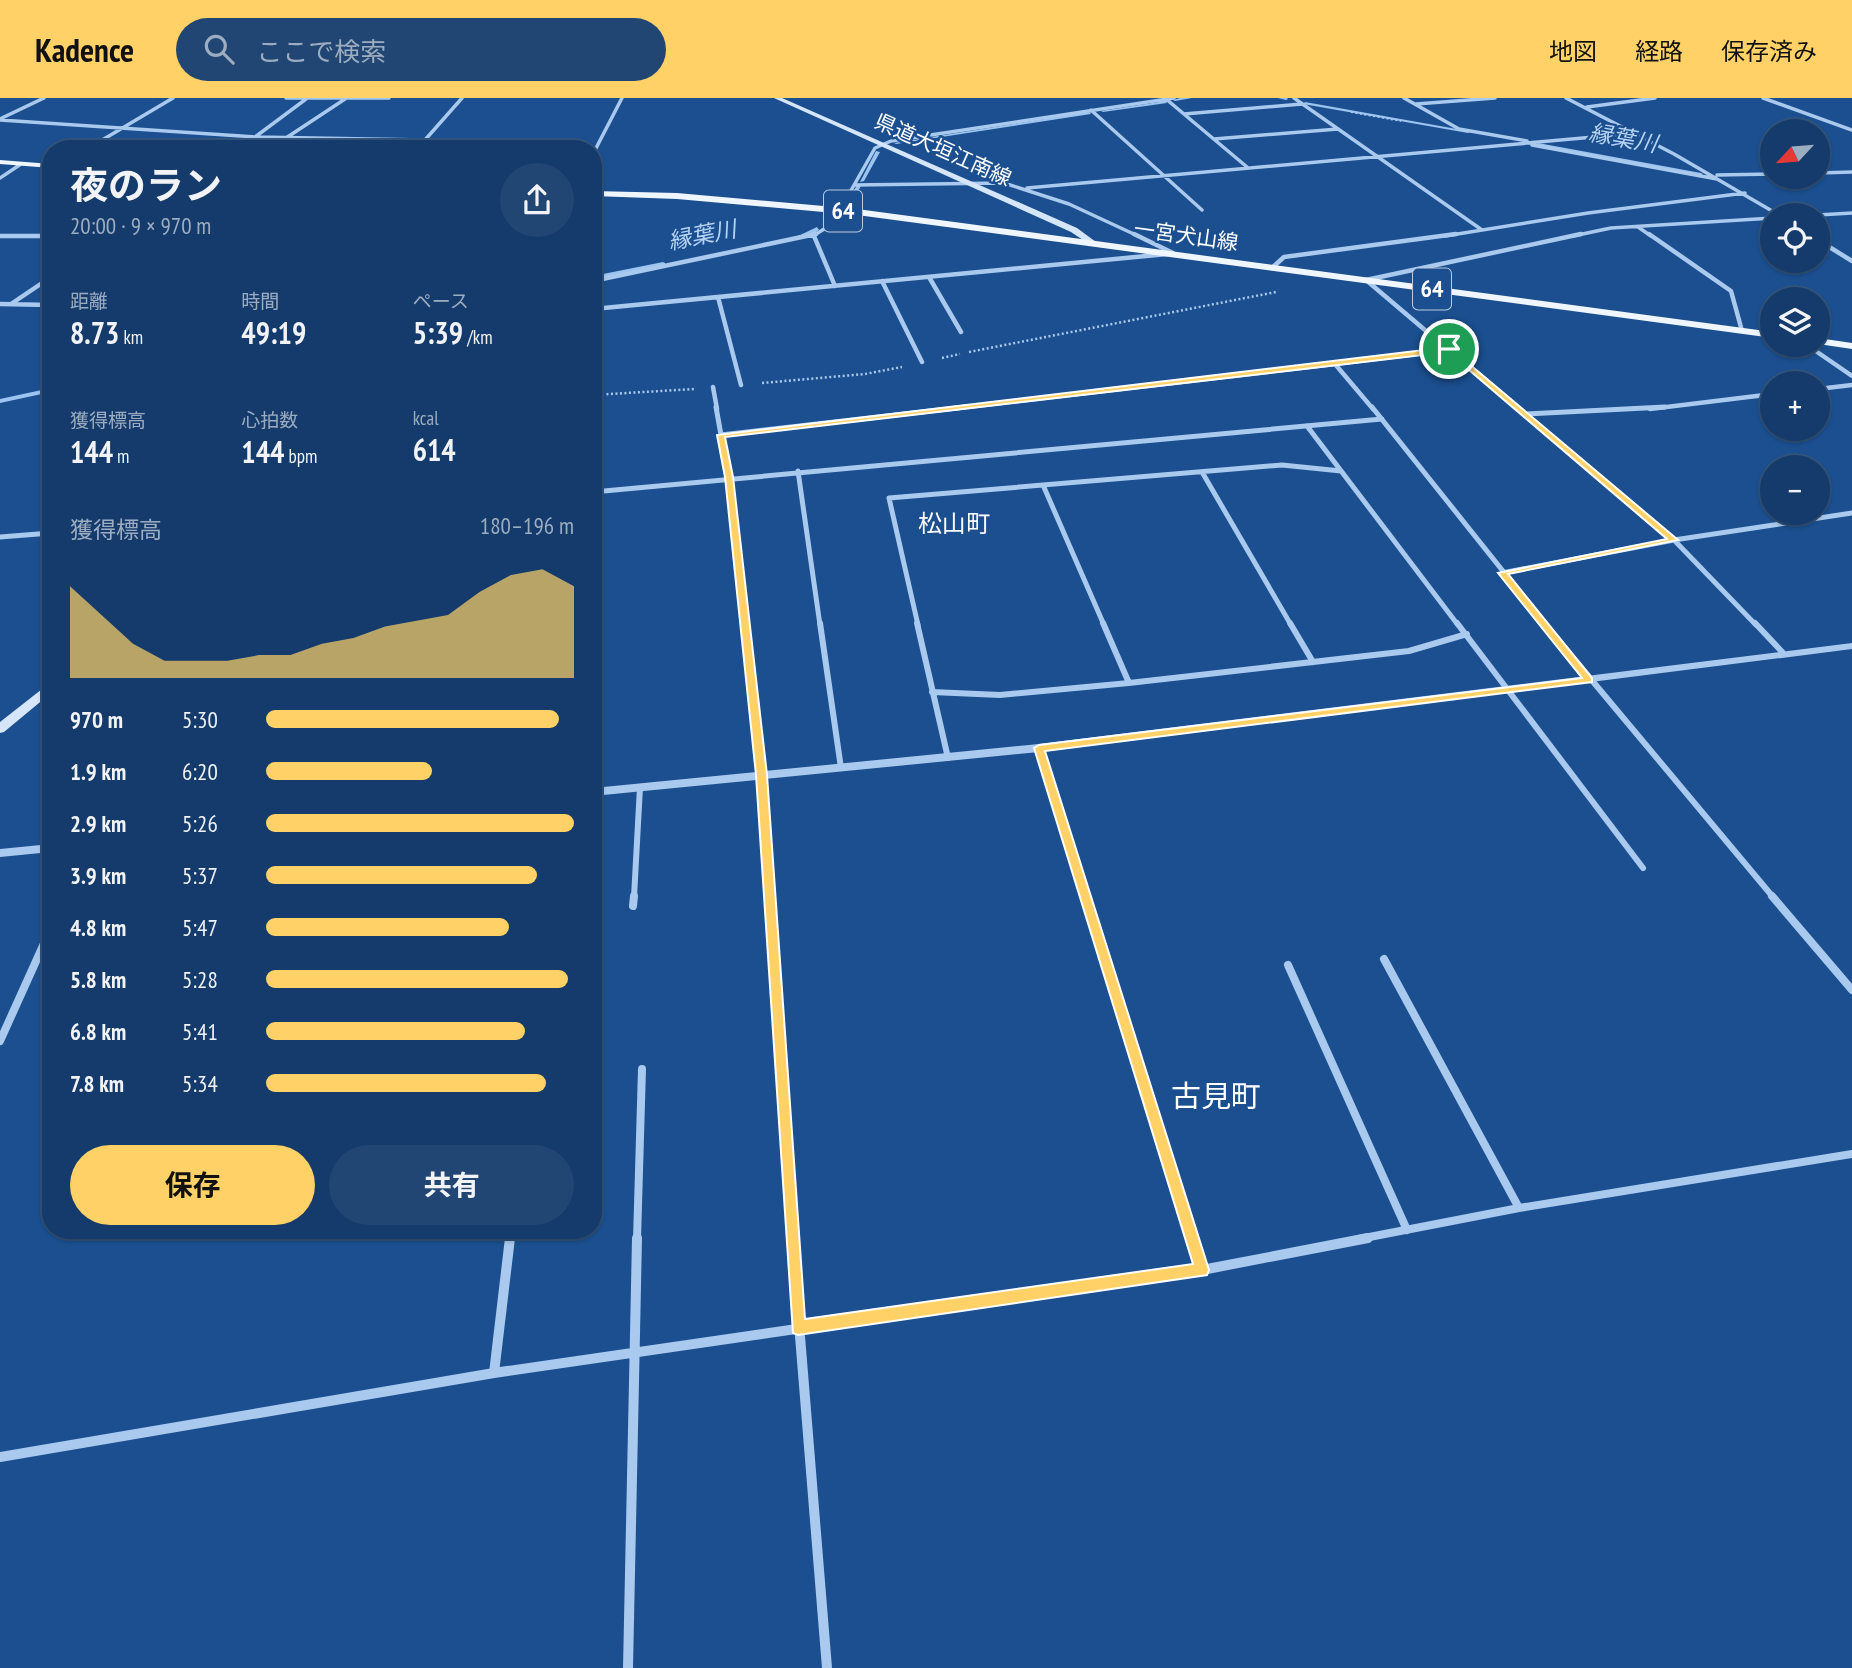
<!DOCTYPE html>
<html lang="ja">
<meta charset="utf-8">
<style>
:root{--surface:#143b6b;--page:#214673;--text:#f1f3f6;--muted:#9dadc1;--line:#33557e;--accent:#ffd166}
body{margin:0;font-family:"PT Sans Narrow","Noto Sans JP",sans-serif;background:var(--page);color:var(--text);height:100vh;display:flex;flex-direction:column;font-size:26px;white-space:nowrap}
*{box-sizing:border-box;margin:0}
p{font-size:23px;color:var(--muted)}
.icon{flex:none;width:38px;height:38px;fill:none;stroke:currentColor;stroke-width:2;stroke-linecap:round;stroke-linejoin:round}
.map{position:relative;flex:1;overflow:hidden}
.side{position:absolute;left:42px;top:42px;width:560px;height:1099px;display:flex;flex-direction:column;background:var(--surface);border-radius:28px;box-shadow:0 2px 5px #0004,0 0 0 2px var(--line)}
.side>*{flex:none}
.needle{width:46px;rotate:244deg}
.controls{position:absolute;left:1760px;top:21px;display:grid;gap:14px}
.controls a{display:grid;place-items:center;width:70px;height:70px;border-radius:50%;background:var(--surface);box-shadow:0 2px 5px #0004,0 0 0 2px var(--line);font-size:35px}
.pin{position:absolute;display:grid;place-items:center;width:60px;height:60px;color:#fff;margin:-30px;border:4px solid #fff;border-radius:50%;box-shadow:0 2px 7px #0007}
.round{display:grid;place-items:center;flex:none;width:74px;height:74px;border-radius:37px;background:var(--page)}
.headline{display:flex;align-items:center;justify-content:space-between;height:119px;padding:0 28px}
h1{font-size:38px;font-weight:700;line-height:52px}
.stats{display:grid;grid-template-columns:repeat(3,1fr);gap:10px;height:119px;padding:7px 28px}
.stats div{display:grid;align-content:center}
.stats b{font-size:30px;font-weight:700}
.stats small{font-size:19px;font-weight:400}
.stats p{font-size:19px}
.chart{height:196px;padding:14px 28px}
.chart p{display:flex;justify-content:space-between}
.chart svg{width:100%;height:126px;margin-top:7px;fill:var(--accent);opacity:.7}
.primary-button{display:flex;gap:14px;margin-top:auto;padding:14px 28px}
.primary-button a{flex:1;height:80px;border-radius:42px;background:var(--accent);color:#111;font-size:28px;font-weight:700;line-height:80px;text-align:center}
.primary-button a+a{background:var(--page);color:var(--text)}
ul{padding:0 28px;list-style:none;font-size:23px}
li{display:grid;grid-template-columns:112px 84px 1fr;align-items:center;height:52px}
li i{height:18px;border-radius:9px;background:var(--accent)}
header{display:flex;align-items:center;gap:42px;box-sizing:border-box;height:98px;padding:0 35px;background:var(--accent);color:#111}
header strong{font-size:33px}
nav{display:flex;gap:38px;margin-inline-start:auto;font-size:24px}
.search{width:490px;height:63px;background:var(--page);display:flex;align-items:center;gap:18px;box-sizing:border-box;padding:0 24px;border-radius:38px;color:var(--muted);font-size:26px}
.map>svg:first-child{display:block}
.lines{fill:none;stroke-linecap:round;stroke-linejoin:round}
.stream{fill:#9cc4f0;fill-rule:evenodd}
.path-far1{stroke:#a9c9ee;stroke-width:2;stroke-dasharray:2 2.5;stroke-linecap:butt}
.path{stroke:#a9c9ee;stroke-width:2.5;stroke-dasharray:2 2.5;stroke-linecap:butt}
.minor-far5{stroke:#a9c9ee;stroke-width:3.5}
.minor-far4{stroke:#a9c9ee;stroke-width:4.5}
.minor-far3{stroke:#a9c9ee;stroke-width:5}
.minor-far2{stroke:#a9c9ee;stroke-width:6}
.minor-far1{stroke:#a9c9ee;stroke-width:8}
.minor{stroke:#a9c9ee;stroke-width:10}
.tertiary{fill:#a9c9ee;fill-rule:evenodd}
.secondary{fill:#d6e6fa;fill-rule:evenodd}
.primary{fill:#f0f6ff;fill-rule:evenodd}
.route{fill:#ffd166;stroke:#fff;stroke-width:2;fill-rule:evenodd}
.labels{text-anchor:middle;stroke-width:5;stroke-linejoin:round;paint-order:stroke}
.far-street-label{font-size:21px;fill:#fff;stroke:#1b4f8f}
.far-water-label{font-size:23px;font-style:italic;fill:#b5d3f5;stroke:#1b4f8f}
.shield{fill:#1b4f8f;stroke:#bbcadd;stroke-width:2}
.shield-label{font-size:24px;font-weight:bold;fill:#fff}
.far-quarter-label{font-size:24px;fill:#fff;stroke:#1b4f8f}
.quarter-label{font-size:30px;fill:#fff;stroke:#1b4f8f}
</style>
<header>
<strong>Kadence</strong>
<div class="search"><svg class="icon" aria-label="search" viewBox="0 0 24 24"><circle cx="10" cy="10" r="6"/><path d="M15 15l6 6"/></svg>ここで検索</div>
<nav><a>地図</a><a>経路</a><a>保存済み</a></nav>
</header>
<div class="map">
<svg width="1852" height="1570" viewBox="0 0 1852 1570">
<rect width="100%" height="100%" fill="#1b4f8f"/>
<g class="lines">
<path class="stream" d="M1180 0H1192L1175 3 1173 2Z
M1278 0H1287L1288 1 1286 2Z
M1165 3 1167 5 1103 14 1101 13Z
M1305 4 1468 33 1470 34 1468 35 1303 6Z
M1089 14 1091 16 896 46 894 45Z
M1538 45 1701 75 1703 76 1701 77 1536 47Z
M876 53 880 54 864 83 860 84Z
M857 87 861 88 851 105H847Z
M817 129 819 132 810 138 799 141 796 139Z
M663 164 665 165V167L593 182V178Z
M51 290V294L0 305V301Z"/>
<path class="path-far1" d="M1351 14 1401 23"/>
<path class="path" d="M969 254 1276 194
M942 260 960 256
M762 285 865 276 902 269
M593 297 694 291"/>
<path class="minor-far5" d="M286 0H389
M1294 0 1482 132
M1404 0 1459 31 1527 43
M1566 0 1674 56 1779 117
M1763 0 1852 32
M1166 1 1247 69
M1416 6 1495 0
M1587 9 1655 0
M1091 12 1202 112
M1184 16 1302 6
M0 21 44 0
M0 22 256 39 425 42
M286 40 345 1
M1214 41 1338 31
M1532 47 1717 81
M87 51 173 0
M239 51 306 1
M417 51 462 0
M593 56 622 0
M1818 75 1852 74
M1717 77 1773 76
M0 80 21 66
M854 87 1004 85 1069 106 1138 138
M1027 90 1639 35
M1818 117 1852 115
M1638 129 1651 138
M0 138H51
M813 138 832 126 875 50 891 43 1174 0
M1445 138 1588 115 1745 95
M1573 138 1611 130 1773 120"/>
<path class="minor-far4" d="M1134 136 1173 155
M1649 136 1731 193 1742 233
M0 138H51
M814 138 835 188
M1818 142 1852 163
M1273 169 1284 159 1456 136
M929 179 961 234
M1366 182 1518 311
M1366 182 1581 136
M593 183 816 136
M882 183 922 264
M718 199 741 287
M0 206 51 207
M11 206 51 179
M593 211 1167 156
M1807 247 1852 278
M713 289 717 311
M1818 291 1852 287
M950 311 1335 266
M1373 311 1335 266 1449 252
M1650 311 1773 296"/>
<path class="minor-far3" d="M716 309 721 337
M1372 309 1546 527
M1516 309 1674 442 1756 527
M1526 316 1665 309
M1307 328 1458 527
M798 373 820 527
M1202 374 1291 527
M1043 387 1104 527
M593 394 1382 321
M0 439 51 435
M1502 475 1674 442 1852 415
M745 527 729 379 721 337 965 309
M918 527 889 400 1282 367 1341 373"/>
<path class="minor-far2" d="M745 525 762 677 770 799
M820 525 841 670
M917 525 948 660
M1103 525 1129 585
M1290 525 1313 564
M1457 525 1643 770
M1544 525 1773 799
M1755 525 1784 556
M932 594 1000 597 1129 585 1409 553 1467 536
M1039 650 1086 799
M634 799 640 689"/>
<path class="minor-far1" d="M770 798 792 1141
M1085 798 1192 1141
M1772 798 1852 892
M633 808 634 798
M1384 861 1519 1110
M1288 867 1407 1132
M0 943 51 830
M510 1141 511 1132
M637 1141 642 971
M1359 1141 1519 1110 1852 1056"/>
<path class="minor" d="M792 1140 827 1570
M1192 1140 1202 1172
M494 1275 510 1140
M0 1359 494 1275 1202 1172 1368 1140
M628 1570 637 1140"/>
<path class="tertiary" d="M1852 545V551L1039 654 593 698V690L1039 646Z
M51 746V754L0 759V751Z"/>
<path class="secondary" d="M774 0H782L1077 130 1096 144 1089 146 1071 134Z
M51 584V595L4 634 0 635V624Z"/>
<path class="primary" d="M0 62 51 66V70L0 66Z
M593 93 677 95 857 111 1773 234V240L857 117 677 101 593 98Z
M1818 240 1852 245V251L1818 246Z"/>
</g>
<path class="route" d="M1449 249 1678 442 1508 476 1592 580V584L1045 653 1209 1172 1207 1177 798 1237 793 1235 756 677 725 379 717 337ZM1448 254 1667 441 1498 475 1582 580 1039 647 1034 650 1193 1166 805 1221 767 677 733 379 725 339Z"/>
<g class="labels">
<g class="far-street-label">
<text transform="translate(943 52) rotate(24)" y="7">県道大垣江南線</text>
<text transform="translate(1186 138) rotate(8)" y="7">一宮犬山線</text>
</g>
<g class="far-water-label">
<text transform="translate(1623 40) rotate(10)" y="8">縁葉川</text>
<text transform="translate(702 137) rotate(-11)" y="8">縁葉川</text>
</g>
<g class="shield">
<rect x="824" y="92.5" width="38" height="41" rx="5"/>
<rect x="1413" y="170.5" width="38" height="41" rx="5"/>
</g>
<g class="shield-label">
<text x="843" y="121">64</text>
<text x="1432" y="199">64</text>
</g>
<g class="far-quarter-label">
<text x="954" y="434">松山町</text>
</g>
<g class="quarter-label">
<text x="1216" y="1009">古見町</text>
</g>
</g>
</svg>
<div class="controls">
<a><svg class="needle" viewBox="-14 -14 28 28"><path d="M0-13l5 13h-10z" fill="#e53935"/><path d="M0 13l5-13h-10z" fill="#9dadc1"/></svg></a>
<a><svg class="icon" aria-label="locate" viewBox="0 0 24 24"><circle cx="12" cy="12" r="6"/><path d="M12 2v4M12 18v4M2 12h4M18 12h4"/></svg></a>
<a><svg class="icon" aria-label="layers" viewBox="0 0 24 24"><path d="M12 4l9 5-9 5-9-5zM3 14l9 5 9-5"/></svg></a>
<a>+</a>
<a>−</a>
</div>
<div class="pin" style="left:1449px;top:251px;background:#1e9e55"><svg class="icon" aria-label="arrive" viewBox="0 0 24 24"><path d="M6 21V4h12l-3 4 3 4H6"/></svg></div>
<section class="side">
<div class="headline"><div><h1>夜のラン</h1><p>20:00 · 9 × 970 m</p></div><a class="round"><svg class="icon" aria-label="share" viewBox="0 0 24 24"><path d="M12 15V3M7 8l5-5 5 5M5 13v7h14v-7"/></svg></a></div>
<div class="stats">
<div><p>距離</p><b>8.73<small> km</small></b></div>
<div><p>時間</p><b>49:19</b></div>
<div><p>ペース</p><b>5:39<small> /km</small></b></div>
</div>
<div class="stats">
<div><p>獲得標高</p><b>144<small> m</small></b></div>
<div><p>心拍数</p><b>144<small> bpm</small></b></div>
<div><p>kcal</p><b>614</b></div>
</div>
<div class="chart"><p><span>獲得標高</span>180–196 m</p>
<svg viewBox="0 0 160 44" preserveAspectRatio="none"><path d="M0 44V12L10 22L20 32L30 38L40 38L50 38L60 36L70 36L80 32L90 30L100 26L110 24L120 22L130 14L140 8L150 6L160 12V44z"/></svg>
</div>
<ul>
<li><b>970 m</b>5:30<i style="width:95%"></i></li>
<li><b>1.9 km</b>6:20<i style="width:54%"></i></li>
<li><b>2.9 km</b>5:26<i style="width:100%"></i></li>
<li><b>3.9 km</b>5:37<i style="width:88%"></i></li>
<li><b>4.8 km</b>5:47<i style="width:79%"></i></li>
<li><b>5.8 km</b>5:28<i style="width:98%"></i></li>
<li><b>6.8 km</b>5:41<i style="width:84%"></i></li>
<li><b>7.8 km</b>5:34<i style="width:91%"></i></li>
</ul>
<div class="primary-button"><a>保存</a><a>共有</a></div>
</section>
</div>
